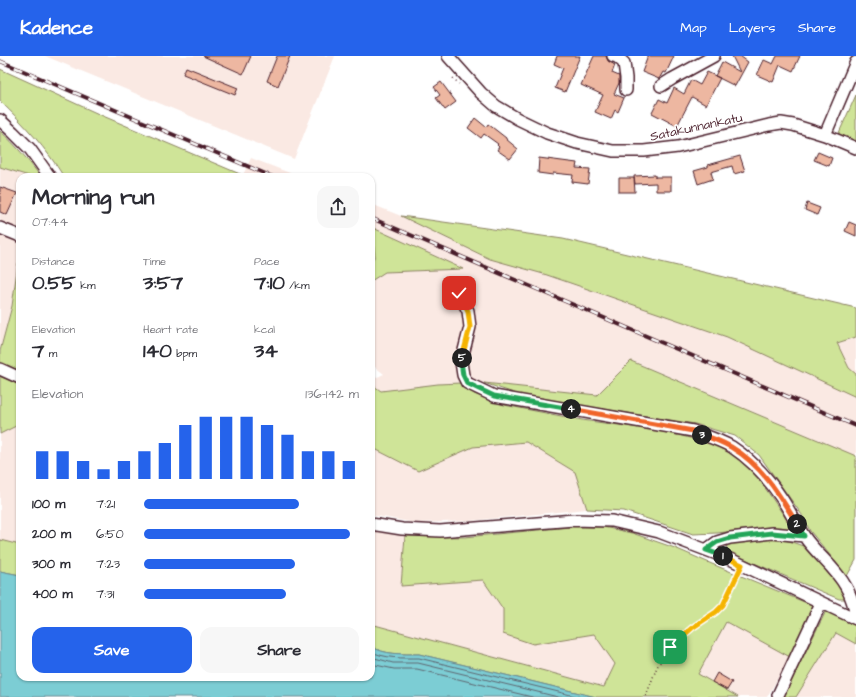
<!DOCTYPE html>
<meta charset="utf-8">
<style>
:root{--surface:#fff;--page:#f7f7f7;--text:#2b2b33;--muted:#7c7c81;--accent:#2563eb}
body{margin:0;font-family:"Architects Daughter",sans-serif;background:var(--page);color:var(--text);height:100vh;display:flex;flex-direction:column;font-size:15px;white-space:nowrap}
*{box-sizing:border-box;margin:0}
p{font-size:13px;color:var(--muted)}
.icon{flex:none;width:22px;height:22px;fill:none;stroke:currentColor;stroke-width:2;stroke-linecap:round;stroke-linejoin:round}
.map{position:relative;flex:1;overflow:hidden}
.panel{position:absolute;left:16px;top:117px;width:359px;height:508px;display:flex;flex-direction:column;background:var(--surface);border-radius:12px;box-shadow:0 1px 3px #0004}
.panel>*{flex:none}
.pin{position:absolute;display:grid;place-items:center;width:34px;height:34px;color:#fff;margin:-17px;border-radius:8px;box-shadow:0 2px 6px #0006}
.km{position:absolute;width:20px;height:20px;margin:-10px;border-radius:50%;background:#222;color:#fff;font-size:11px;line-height:20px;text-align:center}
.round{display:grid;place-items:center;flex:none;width:42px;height:42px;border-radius:12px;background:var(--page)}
.headline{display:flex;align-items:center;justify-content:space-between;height:68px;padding:0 16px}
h1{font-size:22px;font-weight:700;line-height:30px}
.figures{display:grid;grid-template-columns:repeat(3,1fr);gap:6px;height:68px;padding:4px 16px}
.figures div{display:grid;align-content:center}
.figures b{font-size:20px;font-weight:700}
.figures small{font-size:11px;font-weight:400}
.figures p{font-size:11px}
.chart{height:112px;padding:8px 16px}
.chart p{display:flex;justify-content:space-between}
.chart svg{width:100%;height:72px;margin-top:4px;stroke:var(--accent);stroke-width:6}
.cta{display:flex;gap:8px;margin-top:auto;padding:8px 16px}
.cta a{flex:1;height:46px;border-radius:12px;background:var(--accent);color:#fff;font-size:16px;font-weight:700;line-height:46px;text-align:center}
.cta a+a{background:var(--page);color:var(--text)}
ul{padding:0 16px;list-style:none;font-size:13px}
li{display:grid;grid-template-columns:64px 48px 1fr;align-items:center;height:30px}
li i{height:10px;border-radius:5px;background:var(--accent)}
header{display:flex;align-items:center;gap:24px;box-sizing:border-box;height:56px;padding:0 20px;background:var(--accent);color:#fff}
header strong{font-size:19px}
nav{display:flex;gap:22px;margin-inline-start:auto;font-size:14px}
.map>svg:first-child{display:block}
.built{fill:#fae9e3}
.green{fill:#cfe498;stroke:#8c8262}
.water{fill:#7ccdd4;stroke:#688790}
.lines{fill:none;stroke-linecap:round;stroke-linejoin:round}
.shore{stroke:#5e656f;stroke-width:1}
.building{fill:#edb7a1;stroke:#4a1f2b}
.minor-casing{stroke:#4a1f2b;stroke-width:14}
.path{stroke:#4a1f2b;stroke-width:1.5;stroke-dasharray:1 3;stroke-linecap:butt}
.minor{stroke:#fff;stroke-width:11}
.rail-casing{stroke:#4a1f2b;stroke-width:4}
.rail{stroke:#fff;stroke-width:2.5;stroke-dasharray:8;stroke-linecap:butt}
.split-1-casing{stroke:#fff;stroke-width:8}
.split-2-casing{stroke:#fff;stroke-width:8}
.split-3-casing{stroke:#fff;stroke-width:8}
.split-4-casing{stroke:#fff;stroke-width:8}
.split-5-casing{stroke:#fff;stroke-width:8}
.split-6-casing{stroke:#fff;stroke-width:8}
.split-1{stroke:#f5b400;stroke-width:5}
.split-2{stroke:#22a559;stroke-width:5}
.split-3{stroke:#f0652b;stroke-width:5}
.split-4{stroke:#f0652b;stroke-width:5}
.split-5{stroke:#22a559;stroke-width:5}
.split-6{stroke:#f5b400;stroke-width:5}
.labels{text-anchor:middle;stroke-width:3;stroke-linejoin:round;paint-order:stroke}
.street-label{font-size:13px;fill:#4a1f2b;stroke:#fff}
</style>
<header>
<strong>Kadence</strong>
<nav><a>Map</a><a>Layers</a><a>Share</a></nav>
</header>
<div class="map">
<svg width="856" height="641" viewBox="0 0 856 641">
<rect width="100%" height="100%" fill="#fff"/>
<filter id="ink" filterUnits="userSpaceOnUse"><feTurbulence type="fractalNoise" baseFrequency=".025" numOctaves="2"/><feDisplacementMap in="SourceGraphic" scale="8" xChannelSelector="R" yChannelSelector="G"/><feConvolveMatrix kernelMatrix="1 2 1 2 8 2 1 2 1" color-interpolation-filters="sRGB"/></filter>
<g filter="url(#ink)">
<path class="built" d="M45 0H335L294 103Z
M251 102 300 121H247L243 119Z
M0 111 32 121H20V207H18L12 250 0 295Z
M371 148 401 160 490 203 547 219 727 281 856 341V400L632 305 597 339 484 327 438 328 381 335 371 328V324L384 318 371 308V225L385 216 462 213 371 171Z
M856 281V318L849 312 837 287Z
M20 368V489L0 484V377Z
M526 386 575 416 587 453 469 465 416 467 371 459V391L418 415 473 391Z
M371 475 405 480 401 530 483 524 503 553 533 588 594 578 615 608 605 631 371 568Z
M726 566 790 601 767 641H739L698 618Z
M836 577 856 588V641H796Z"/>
<path class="green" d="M0 13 103 60 247 121H64C46 92 24 68 0 45Z
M856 39V87L838 79Z
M0 75C15 88 29 105 41 121H32L0 111Z
M401 160 563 183 856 252V281L837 287 849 312 856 318V341L727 281 547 219 490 203Z
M371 171 463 213 385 216 371 225V206L375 200 374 191 371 188Z
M18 207H20V316L0 307V295L12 250Z
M631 305 856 400V504L847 520 810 475 802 459 759 399 735 380 695 368 523 340 484 327 597 339Z
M0 320 20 329V368L0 378Z
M461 327 474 338 504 349 582 364 662 375 702 385 721 391 736 399 755 417 793 473 772 471 717 477 693 478 624 455 587 453 575 416 526 386 473 391 418 415 371 391V328L381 335 438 328Z
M570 471H603L632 477 675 492 712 508 814 550 790 601 726 566 698 618 738 641H596L419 598C404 598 383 599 371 590V568L604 631 615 608 594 578 533 588 503 578V553L483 524 401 530 405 480 465 481Z
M769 482 789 485 803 490 812 499 839 530 846 543H839L728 496 726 488Z
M0 484 20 489V519L0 515Z
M826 555 856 570V588L836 577 796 641H783Z"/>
<path class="water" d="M0 515 20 519V621H371V590C383 599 404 598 419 598L596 641H0Z"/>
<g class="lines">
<path class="shore" d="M371 595C382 603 405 602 419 602L579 641
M371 601 393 607H418L558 641
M371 608 394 613H417L532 641"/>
</g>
<path class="building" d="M203 0H251L243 18Z
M277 0H290L278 30 267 25Z
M557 0H580L565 36 555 32 563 12 554 8Z
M594 0H606L608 5 615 9 612 17 619 20V27L614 38 624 42 618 56 615 54 611 63 595 56 603 39 581 29Z
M648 0H674L666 17 663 16 659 23 642 16Z
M732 0H740L748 6 735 30 715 20 722 6 740 16Z
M777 0H800L793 15 780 9 773 26 757 19 764 4 773 8Z
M186 11 238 32 235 39 183 18Z
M707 16 720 22 706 49 692 41 677 70 652 57 659 43 667 47 674 32 684 38 691 24 700 29Z
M441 26 456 46 445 54 436 42 440 39 434 31Z
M475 62 486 71 488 68 506 82V83L518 93 510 103 497 94 499 91 497 89 498 88 484 78 481 82 468 72Z
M818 96 832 102 829 110 814 104Z
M740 100 745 115 734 118 732 110 711 116 713 123 698 128 694 115 708 111V109Z
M539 102 577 107 576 112 590 113 588 128 572 126 573 119 553 117V119L538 117Z
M655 119V122V121H671V135H656V127L635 128 634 120Z
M619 122H634L635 136H619Z
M0 131 17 137 7 159 0 156Z
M807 147 820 152 817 159 805 154Z
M849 166 856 169V180L845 175Z
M717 617 732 626 727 634 712 626Z"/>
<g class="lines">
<g class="minor-casing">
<path id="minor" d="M448 0 481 37 496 50 518 63 547 77 577 87 613 95H644L678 91 769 69 781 67 793 69 825 79 856 92
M613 0 617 1 624 7 626 22V34
M661 30 672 23 714 0
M0 64 13 76 30 93 50 121
M825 79 856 6
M0 172 20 180
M459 237 468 255 470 271 461 306 463 319 467 327 494 340 693 375C706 380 720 384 732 391 753 405 769 423 782 443 790 455 796 468 804 480 816 498 836 512 846 531 851 539 853 548 856 557
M0 313 20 322
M371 468 402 473 440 475 574 464 612 465 659 476 730 503 856 563
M706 494 717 486 730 482 772 477 804 480
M778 639 821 547"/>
</g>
<path class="path" d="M453 22 459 28
M646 640 657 611 670 591 692 572 716 556 723 549 738 517"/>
<use href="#minor" class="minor"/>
<g class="rail-casing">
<path id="rail" d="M0 5 273 121
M371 162 856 370"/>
</g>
<use href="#rail" class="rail"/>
</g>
</g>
<g class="lines" filter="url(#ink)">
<g class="split-1-casing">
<path id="split-1" d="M670 591 692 572 716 556 723 549 742 509 723 500"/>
</g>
<g class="split-2-casing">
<path id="split-2" d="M723 500 706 494 717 486 730 482 772 477 804 480 797 468"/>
</g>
<g class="split-3-casing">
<path id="split-3" d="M702 379C712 382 722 386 731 391 762 409 779 438 797 468"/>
</g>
<g class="split-4-casing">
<path id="split-4" d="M571 353 693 375 702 379"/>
</g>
<g class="split-5-casing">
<path id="split-5" d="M462 302 461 306 463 319 467 327 479 333 494 340 571 353"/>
</g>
<g class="split-6-casing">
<path id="split-6" d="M459 237 468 255 470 271 462 302"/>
</g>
<use href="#split-1" class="split-1"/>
<use href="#split-2" class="split-2"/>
<use href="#split-3" class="split-3"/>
<use href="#split-4" class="split-4"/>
<use href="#split-5" class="split-5"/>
<use href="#split-6" class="split-6"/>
</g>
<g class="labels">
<g class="street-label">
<text transform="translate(696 70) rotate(-12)" y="5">Satakunnankatu</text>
</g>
</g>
</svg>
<div class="pin" style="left:670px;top:591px;background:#1e9e55"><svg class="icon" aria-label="arrive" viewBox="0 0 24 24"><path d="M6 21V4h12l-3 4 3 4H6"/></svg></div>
<div class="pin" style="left:459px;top:237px;background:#d93025"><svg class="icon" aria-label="check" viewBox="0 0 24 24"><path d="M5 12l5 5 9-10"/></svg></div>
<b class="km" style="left:723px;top:500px">1</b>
<b class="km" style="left:797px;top:468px">2</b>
<b class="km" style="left:702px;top:379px">3</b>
<b class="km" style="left:571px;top:353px">4</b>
<b class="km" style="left:462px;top:302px">5</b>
<section class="panel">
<div class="headline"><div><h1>Morning run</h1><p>07:44</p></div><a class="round"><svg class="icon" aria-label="share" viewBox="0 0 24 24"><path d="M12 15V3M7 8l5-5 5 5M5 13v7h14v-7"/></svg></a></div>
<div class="figures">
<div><p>Distance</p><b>0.55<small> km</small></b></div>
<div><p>Time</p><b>3:57</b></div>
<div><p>Pace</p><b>7:10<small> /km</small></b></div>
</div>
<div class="figures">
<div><p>Elevation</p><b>7<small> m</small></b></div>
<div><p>Heart rate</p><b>140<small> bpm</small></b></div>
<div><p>kcal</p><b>34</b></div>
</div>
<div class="chart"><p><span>Elevation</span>136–142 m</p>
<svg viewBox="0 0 160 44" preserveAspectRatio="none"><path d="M5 44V27M15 44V27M25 44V33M35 44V38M45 44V33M55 44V27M65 44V22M75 44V11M85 44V6M95 44V6M105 44V6M115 44V11M125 44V17M135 44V27M145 44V27M155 44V33"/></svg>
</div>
<ul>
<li><b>100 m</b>7:21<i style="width:72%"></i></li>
<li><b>200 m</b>6:50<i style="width:96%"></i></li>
<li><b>300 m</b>7:23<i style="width:70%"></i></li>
<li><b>400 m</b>7:31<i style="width:66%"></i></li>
</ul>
<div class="cta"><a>Save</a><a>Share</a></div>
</section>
</div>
